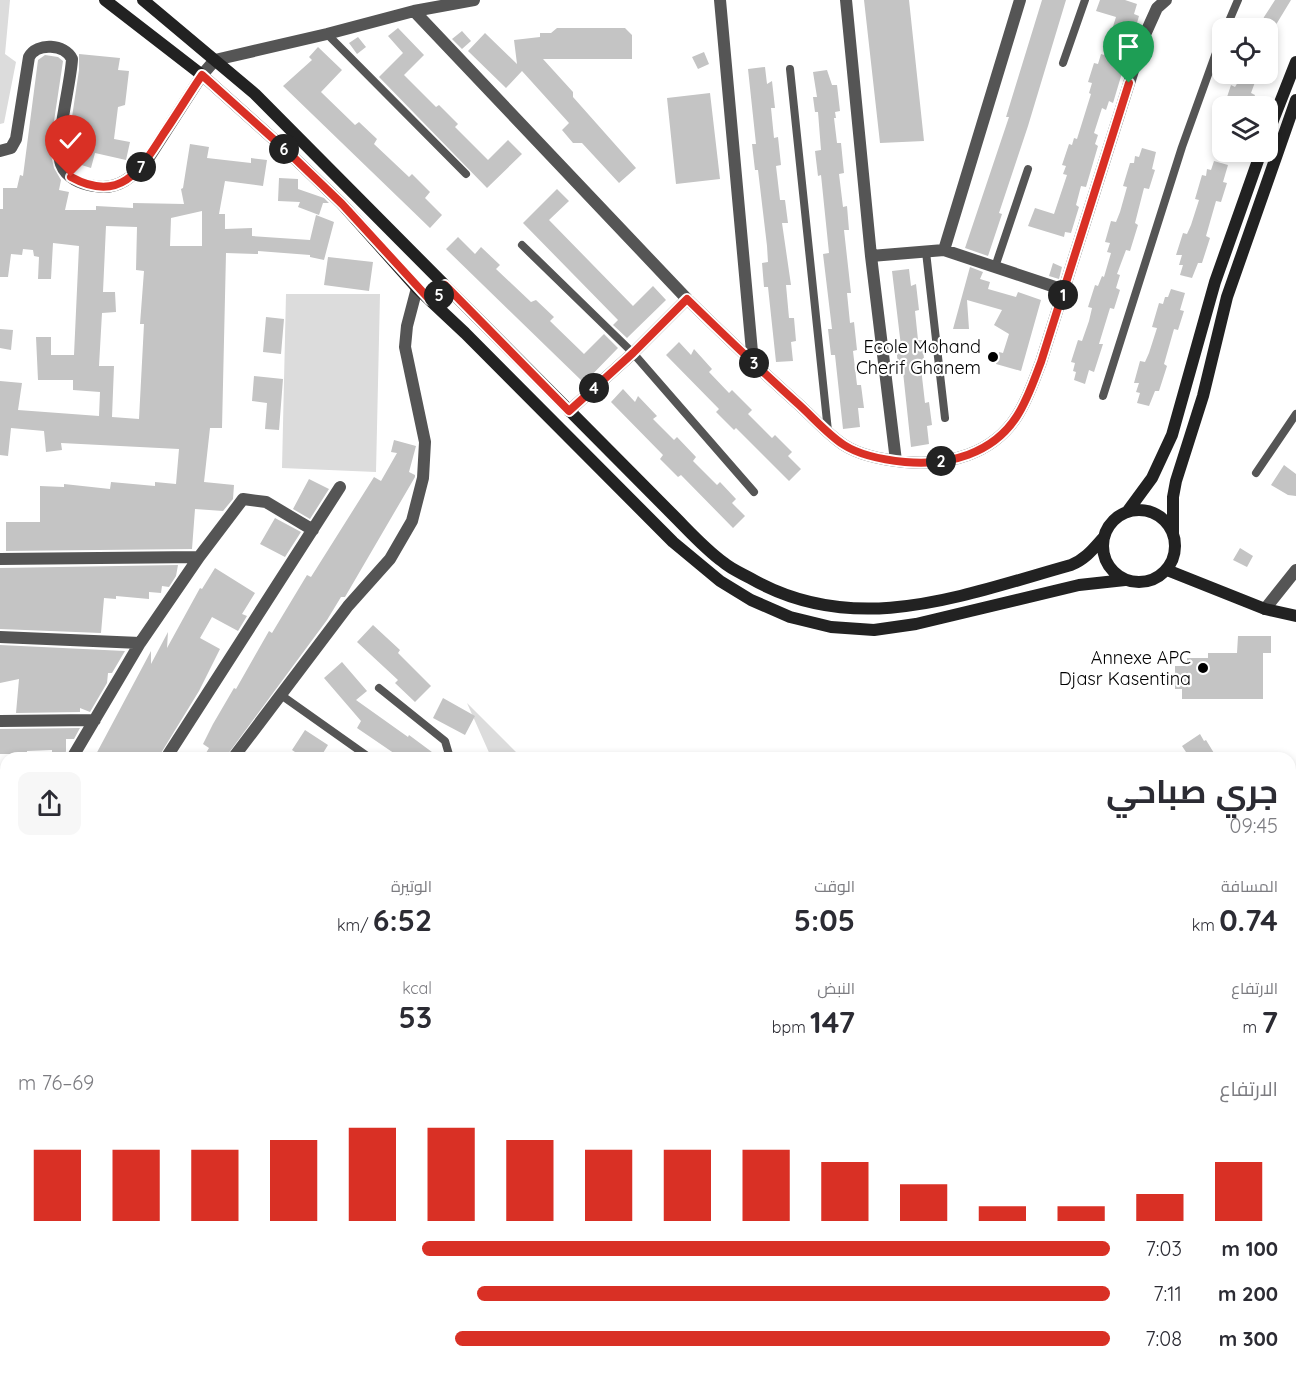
<!DOCTYPE html>
<html lang="ar">
<meta charset="utf-8">
<style>
:root{--surface:#fff;--page:#f7f7f7;--text:#2b2b33;--muted:#7c7c81;--accent:#d93025}
body{margin:0;font-family:Quicksand,Cairo,sans-serif;background:var(--page);color:var(--text);direction:rtl;height:100vh;display:flex;flex-direction:column;font-size:22px;white-space:nowrap}
*{box-sizing:border-box;margin:0}
p{font-size:20px;color:var(--muted)}
.icon{flex:none;width:33px;height:33px;fill:none;stroke:currentColor;stroke-width:2;stroke-linecap:round;stroke-linejoin:round}
.map{position:relative;flex:1;overflow:hidden;direction:ltr}
.drawer{position:absolute;left:0px;top:752px;width:1296px;height:622px;display:flex;flex-direction:column;background:var(--surface);border-radius:18px 18px 0 0;box-shadow:0 3px 9px #0003;direction:rtl}
.drawer>*{flex:none}
.fabs{position:absolute;left:1212px;top:18px;display:grid;gap:12px}
.fabs a{display:grid;place-items:center;width:66px;height:66px;border-radius:12px;background:var(--surface);box-shadow:0 3px 9px #0003;font-size:30px}
.pin{position:absolute;display:grid;place-items:center;width:51px;height:51px;color:#fff;margin:-62px -26px;border-radius:50% 50% 50% 0;rotate:-45deg;box-shadow:0 0 6px #0007}
.pin .icon{rotate:45deg}
.km{position:absolute;width:30px;height:30px;margin:-15px;border-radius:50%;background:#222;color:#fff;font-size:16px;line-height:30px;text-align:center}
.round{display:grid;place-items:center;flex:none;width:63px;height:63px;border-radius:12px;background:var(--page)}
.overview{display:flex;align-items:center;justify-content:space-between;height:102px;padding:0 18px}
h1{font-size:33px;font-weight:700;line-height:45px}
.stats{display:grid;grid-template-columns:repeat(3,1fr);gap:9px;height:102px;padding:6px 18px}
.stats div{display:grid;align-content:center}
.stats b{font-size:30px;font-weight:700}
.stats small{font-size:16px;font-weight:400}
.stats p{font-size:16px}
.chart{height:168px;padding:12px 18px}
.chart p{display:flex;justify-content:space-between}
.chart svg{width:100%;height:108px;margin-top:6px;stroke:var(--accent);stroke-width:6}
ul{padding:0 18px;list-style:none;font-size:20px}
li{display:grid;grid-template-columns:96px 72px 1fr;align-items:center;height:45px}
li i{height:15px;border-radius:8px;background:var(--accent)}
.map>svg:first-child{display:block}
.green{fill:#dcdcdc}
.building{fill:#c4c4c4;fill-rule:evenodd}
.lines{fill:none;stroke-linecap:round;stroke-linejoin:round}
.lane{stroke:#555;stroke-width:8}
.street{stroke:#555;stroke-width:12}
.secondary{stroke:#222;stroke-width:12}
.primary{stroke:#000;stroke-width:15}
.route-casing{stroke:#fff;stroke-width:12}
.route{stroke:#d93025;stroke-width:8}
.poi-dot{fill:#000;stroke:#fff;stroke-width:2}
.labels{text-anchor:middle;stroke-width:4.5;stroke-linejoin:round;paint-order:stroke}
.poi-label{font-size:18px;fill:#000;stroke:#fff;text-anchor:end}
</style>
<div class="map">
<svg width="1296" height="1373" viewBox="0 0 1296 1373">
<rect width="100%" height="100%" fill="#fff"/>
<path class="green" d="M0 0H10L5 54 16 62 4 123 0 124Z
M286 294H380L376 472 282 468Z
M467 703 521 757H491Z"/>
<path class="building" d="M864 0H909L924 141 880 143Z
M1042 0H1066L1028 126 999 213 1002 214 988 256 965 248 1009 117H1006Z
M1100 0H1125L1137 4 1134 14 1139 16 1132 40 1127 39 1121 61 1125 63 1113 103 1109 101 1106 110 1102 108 1094 133 1098 135 1095 144 1098 146 1086 187 1081 186 1076 205 1079 207 1071 233 1065 232 1064 237 1028 226 1035 208 1054 214 1067 175 1063 174 1066 166 1062 165 1069 144 1072 145 1074 138 1077 139 1091 94 1089 93 1092 83 1088 82 1094 63 1098 64 1101 54 1104 55 1116 17 1096 11Z
M1275 0H1291L1274 28H1260L1264 17Z
M398 28 424 55 404 75 436 107 439 105 458 124 455 127 488 160 508 140 522 154 487 188 379 77 403 53 388 36Z
M557 28H625L632 35V59H543L573 92V97L636 168 619 183 582 143H573L562 130 569 123 522 71 506 88 468 51 485 33 517 64 514 40 540 37V33H551Z
M462 31 471 41 462 49 452 39Z
M358 37 366 47 357 54 349 43Z
M318 47 342 70 321 92 355 125 359 122 377 139 374 144 409 177 412 174 430 192 425 198 442 215 430 228 283 86 312 60 309 57Z
M704 52 709 64 698 69 692 57Z
M79 54 120 58 118 70 129 71 125 105 118 107 114 139 130 142 126 160 95 153 91 168 69 161 68 144 79 70Z
M45 55 58 57 63 61 53 128 51 155 54 168 61 180 59 190 69 192 65 210H96V206L133 208V203L184 204 181 189 183 188 190 144 209 147 207 158 251 163V158L267 160 263 186 225 181 219 214H225V229L252 228V236L310 240 316 215 334 222 324 260 310 257V255L258 251V254L226 253 222 428H210L204 482 234 485 233 499 223 511 195 509 192 549 6 551V522H40V486L64 487V484L110 489 111 482 155 486V482L176 484 179 449 61 443 62 450 46 452 44 431 11 428 8 456 0 455V381L22 383 18 410 99 416 100 392 73 390V380H38L36 337H51V355H74L79 246 53 243 51 279H38L39 257 34 256 33 250 23 249 22 255 11 254 8 277H0V209H3V188H17L20 175 23 176 38 60ZM202 211V246H170L171 218ZM106 226 137 227 136 270 144 271 140 324H144L139 419 112 417 114 366H99L102 313 116 312 115 292H103Z
M765 67 767 84 772 81 775 108H771L774 138 778 137 781 165 776 166 780 200H785L788 223H782L791 285H786L789 318H794L796 341 791 342 793 361 776 362 768 287H764L762 263 768 262 767 246 758 170H755L752 144H756L748 69Z
M827 70 832 85H837L840 111 835 112 836 118H834L837 143H841L844 173 839 174 843 207 847 206 849 230H844L851 293H847L850 323 854 322 857 350 853 351 857 385H861L864 408H858L860 427 843 429 835 355H831L828 329H832L823 254 829 253 821 175 818 176 815 151 821 150 818 112H815L813 97H817L813 72Z
M1243 74H1258L1251 93 1255 95 1251 106H1224L1231 85 1235 87Z
M710 93 720 179 676 184 667 98Z
M1142 148 1156 152 1152 169 1155 170 1149 189 1144 188 1135 223 1138 225 1130 251 1126 250 1117 274 1120 275 1116 288 1120 290 1114 309 1110 308 1099 344H1103L1094 372 1089 370 1085 384 1074 380 1076 372 1073 371 1075 363 1071 362 1078 340 1082 341 1089 321 1092 308 1088 307 1095 285 1098 286 1102 276 1104 277 1111 253 1107 252 1110 243 1105 242 1111 221 1116 222 1120 212 1127 187 1123 186 1130 163H1134L1135 156 1139 157Z
M1214 161 1228 165 1223 182 1227 183 1221 202 1216 201 1206 236 1210 238 1202 263H1198L1192 278 1180 275 1183 265H1179L1182 255H1176L1183 233 1187 234 1191 225 1199 200 1195 199 1202 175 1206 176 1207 169 1211 170Z
M279 178 298 179V189L324 198 329 203H323L319 215 298 207 300 202 278 201Z
M557 189 569 201 549 220 633 306 653 286 666 300 627 338 613 325 618 320 523 223Z
M458 237 475 254 481 247 500 265 496 269 531 302 536 300 554 317 550 321 584 354 604 334 618 348 584 383 446 249Z
M328 257 373 262 369 291 324 285Z
M1053 263 1062 267 1059 279 1049 276Z
M970 267 983 272 980 279 990 282 988 289 1016 297 1018 292 1041 300 1021 371 996 364 999 352 1003 353 1009 334 994 325 1002 310 967 300 969 329H953Z
M909 269 911 286 916 284 919 310 915 311 918 340H922L925 368H921L925 403 929 402 932 425 927 426 929 444 911 447 903 372 899 373 896 347 901 346 892 271Z
M1171 289 1185 293 1180 310 1184 311 1178 330 1174 329 1164 364 1167 366 1159 391H1155L1149 406 1137 403 1140 393 1136 392 1139 383H1134L1140 361 1145 362 1149 353 1157 328 1152 327 1159 303 1163 304 1165 297H1168Z
M266 317 284 319 281 354 263 352Z
M0 329 13 330 11 350 0 348Z
M679 342 691 355 694 349 712 369 709 372 729 393 732 390 752 410 748 414 772 438 775 435 792 452 788 456 801 469 789 481 736 428 734 430 716 412 719 409 666 355Z
M254 376 283 379 279 430 265 429 267 403 252 401Z
M623 389 635 402 638 396 657 416 653 419 674 440 677 437 696 457 693 461 717 485 720 482 736 499 732 503 745 516 733 528 681 475 678 477 660 459 663 455 611 402Z
M394 440 416 446 409 472 415 475V477L345 597H341L327 620 225 758H203L209 748 203 744 213 724 234 688 236 689 269 631 272 633 307 575 311 577 374 477 381 481 397 453 391 452Z
M1284 465 1296 474V496L1288 495 1271 485Z
M309 479 329 489 310 519 293 509Z
M275 518 301 532 285 557 260 544Z
M1240 548 1253 556 1247 567 1233 560Z
M178 565 176 576 169 587 162 586 161 593 149 592V599L116 596V599L104 598 101 633 0 629V568Z
M215 568 255 593 242 614 247 616 238 631 212 617 200 638 220 649 199 691 158 758H94L151 651V664L168 632 167 648 200 588 202 589Z
M373 625 400 650 398 653 431 686 415 702 395 683 398 680 357 642Z
M1238 636H1271V653H1263V699H1182V689H1175V666H1187V658H1208V653H1237Z
M0 645 125 651 112 673H108L107 683 90 712 80 708V712L16 713 19 679 0 683Z
M342 662 367 691 356 700 408 737 409 735 440 758H401L357 728 361 721 324 678Z
M443 698 475 716 465 735 433 718Z
M80 728 74 739H66V751L64 758H52V750L27 751V754H0V729Z
M305 730 328 745 320 758H304L292 750Z
M1200 734 1204 741 1206 740 1217 758H1190L1182 746Z"/>
<g class="lines">
<path class="lane" d="M1226 28 1238 0
M327 34 466 174
M1063 63 1085 0
M790 69 828 431
M522 245 633 353 754 492
M926 252 945 418
M995 267 1028 169
M1103 396 1182 147 1222 36
M1256 473 1296 414
M379 688 445 741 450 758
M281 695 370 758
M0 844H6"/>
<path class="street" d="M720 0 753 363
M846 0 871 256 896 461
M414 11 687 299
M0 151 11 148 16 139 29 57C37 42 65 44 72 59 71 83 54 146 61 164 66 178 81 184 94 186 118 191 134 176 148 159L202 75 215 60 327 34 414 11 474 0
M944 250 1020 0
M871 256 944 250 1064 290
M569 411 633 353 687 299C723 334 759 369 796 402 812 416 827 434 844 445 861 456 885 460 905 462 948 466 993 454 1017 416 1028 399 1034 380 1041 362L1143 39 1157 8 1166 0
M0 559 199 557
M1265 609 1296 570
M0 637 140 643
M0 721 95 720
M72 758 140 643 199 557 243 499 266 502 313 530
M166 758 340 487
M233 758 348 606 390 559 412 521 423 478 425 442 405 347 407 326 417 288
M1290 822 1296 818
M0 824 6 822
M1290 939 1296 938
M1290 1007H1296
M1290 1072 1296 1071
M1290 1200 1296 1197
M1290 1235H1296
M529 1368 530 1373
M974 1368 977 1373
M1036 1368 1037 1373
M1151 1368 1152 1373
M1210 1368 1211 1373"/>
<path class="secondary" d="M105 0 202 75 289 153 342 204 417 288 465 333 673 542 720 581 751 600 790 617 831 627 874 630 916 624 1079 585 1125 580
M143 0 255 94 673 515C689 531 705 549 723 562 731 569 741 573 750 578 856 639 963 595 1071 565 1086 559 1094 548 1104 537
M1268 133 1296 62
M1103 546a36 36 0 1 1 72 0a36 36 0 1 1-72 0Z
M1127 512 1152 478 1172 435 1215 282 1261 152
M1173 533V497L1176 481 1203 396 1227 297 1296 100
M1167 570 1265 609 1296 616
M0 937H6
M0 962 6 961
M454 1368 458 1373
M482 1368 487 1373"/>
<path class="primary" d="M0 1001 6 990
M0 1088 6 1198
M0 1337 2 1373
M15 1368 16 1373"/>
</g>
<g class="lines">
<g class="route-casing">
<path id="route" d="M71 177C120 204 140 171 164 133 177 114 189 94 202 75L289 153 342 204 430 300 438 296 445 285 569 411 633 353 687 299C723 334 759 369 796 402 812 416 827 434 844 445 861 456 885 460 905 462 948 466 993 454 1017 416 1028 399 1034 380 1041 362L1129 83"/>
</g>
<use href="#route" class="route"/>
</g>
<g class="poi-dot">
<circle cx="993" cy="357" r="6"/>
<circle cx="1203" cy="668" r="6"/>
</g>
<g class="labels">
<g class="poi-label">
<text x="981" y="353">Ecole Mohand<tspan x="981" dy="21">Cherif Ghanem</tspan></text>
<text x="1191" y="664">Annexe APC<tspan x="1191" dy="21">Djasr Kasentina</tspan></text>
</g>
</g>
</svg>
<div class="fabs">
<a><svg class="icon" aria-label="locate" viewBox="0 0 24 24"><circle cx="12" cy="12" r="6"/><path d="M12 2v4M12 18v4M2 12h4M18 12h4"/></svg></a>
<a><svg class="icon" aria-label="layers" viewBox="0 0 24 24"><path d="M12 4l9 5-9 5-9-5zM3 14l9 5 9-5"/></svg></a>
</div>
<div class="pin" style="left:1129px;top:83px;background:#1e9e55"><svg class="icon" aria-label="arrive" viewBox="0 0 24 24"><path d="M6 21V4h12l-3 4 3 4H6"/></svg></div>
<div class="pin" style="left:71px;top:177px;background:#d93025"><svg class="icon" aria-label="check" viewBox="0 0 24 24"><path d="M5 12l5 5 9-10"/></svg></div>
<b class="km" style="left:1063px;top:295px">1</b>
<b class="km" style="left:941px;top:461px">2</b>
<b class="km" style="left:754px;top:363px">3</b>
<b class="km" style="left:594px;top:388px">4</b>
<b class="km" style="left:439px;top:295px">5</b>
<b class="km" style="left:284px;top:149px">6</b>
<b class="km" style="left:141px;top:167px">7</b>
<section class="drawer">
<div class="overview"><div><h1>جري صباحي</h1><p>09:45</p></div><a class="round"><svg class="icon" aria-label="share" viewBox="0 0 24 24"><path d="M12 15V3M7 8l5-5 5 5M5 13v7h14v-7"/></svg></a></div>
<div class="stats">
<div><p>المسافة</p><b>0.74<small> km</small></b></div>
<div><p>الوقت</p><b>5:05</b></div>
<div><p>الوتيرة</p><b>6:52<small> /km</small></b></div>
</div>
<div class="stats">
<div><p>الارتفاع</p><b>7<small> m</small></b></div>
<div><p>النبض</p><b>147<small> bpm</small></b></div>
<div><p>kcal</p><b>53</b></div>
</div>
<div class="chart"><p><span>الارتفاع</span>69–76 m</p>
<svg viewBox="0 0 160 44" preserveAspectRatio="none"><path d="M5 44V15M15 44V15M25 44V15M35 44V11M45 44V6M55 44V6M65 44V11M75 44V15M85 44V15M95 44V15M105 44V20M115 44V29M125 44V38M135 44V38M145 44V33M155 44V20"/></svg>
</div>
<ul>
<li><b>100 m</b>7:03<i style="width:63%"></i></li>
<li><b>200 m</b>7:11<i style="width:58%"></i></li>
<li><b>300 m</b>7:08<i style="width:60%"></i></li>
</ul>
</section>
</div>
